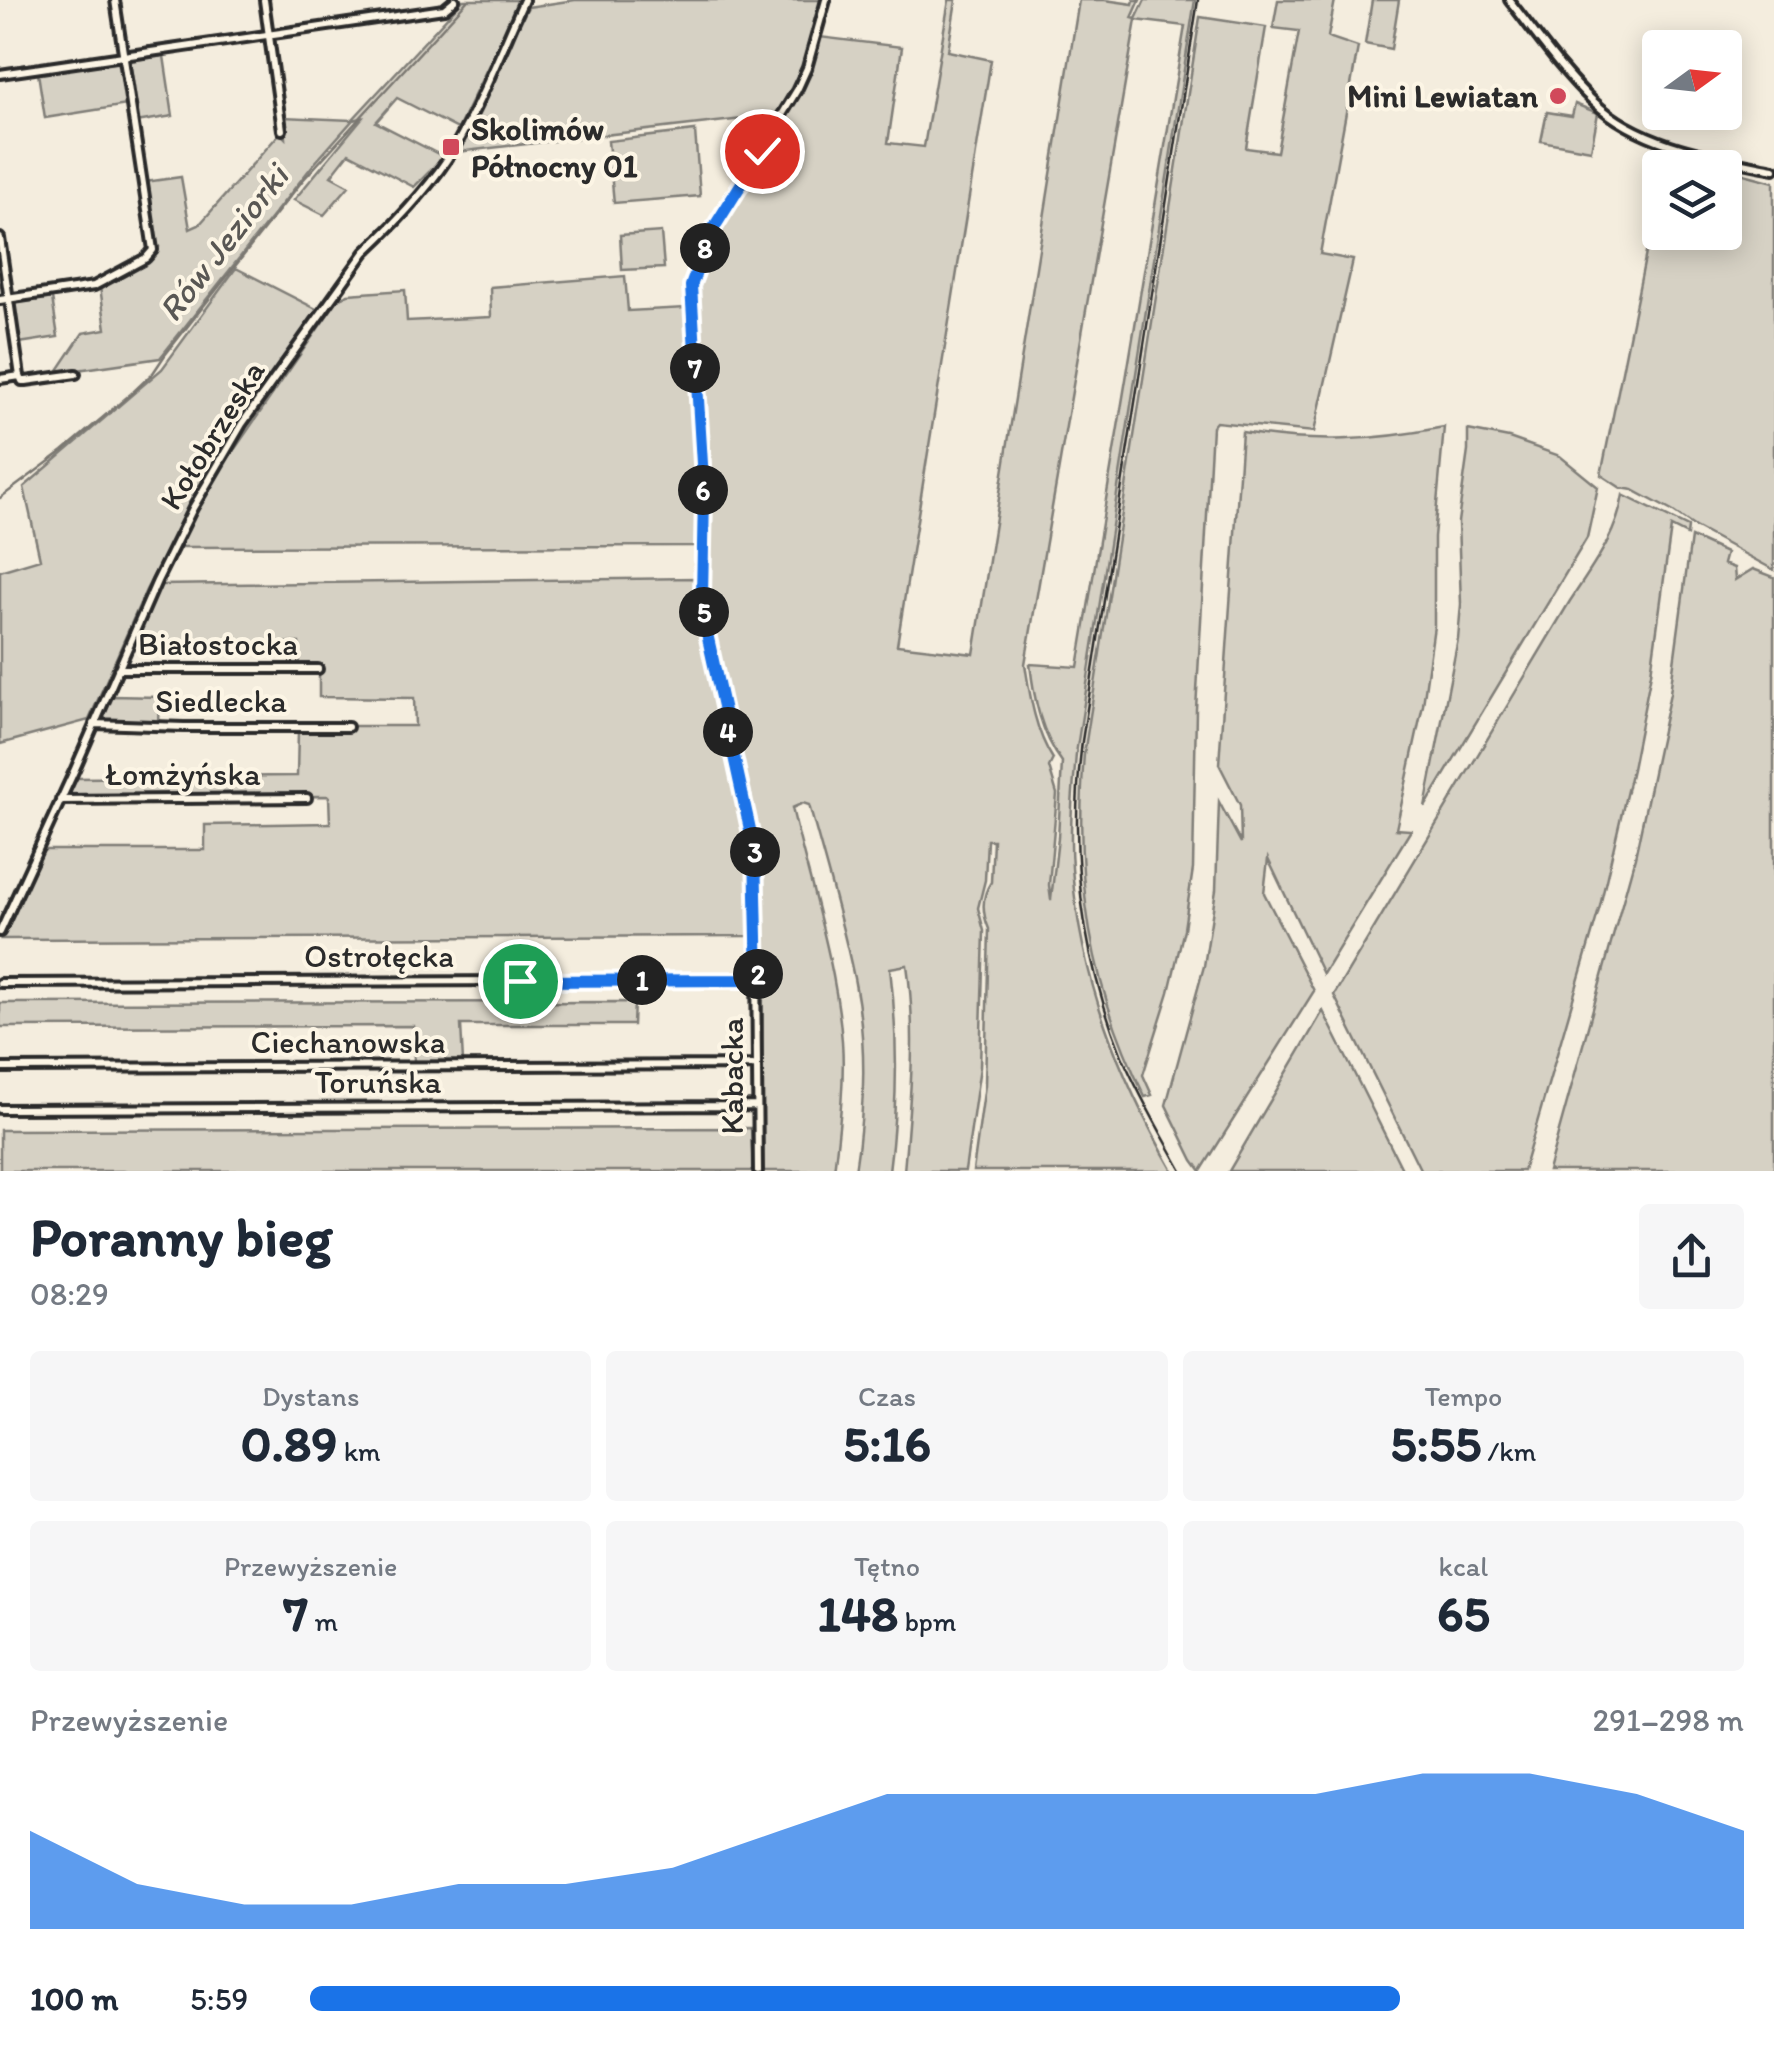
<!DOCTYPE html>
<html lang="pl">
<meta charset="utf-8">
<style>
:root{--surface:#fff;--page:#f6f6f7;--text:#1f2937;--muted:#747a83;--accent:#1a73e8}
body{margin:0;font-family:Itim,sans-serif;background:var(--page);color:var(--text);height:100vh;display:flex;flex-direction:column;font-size:38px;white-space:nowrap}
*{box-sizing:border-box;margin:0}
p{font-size:32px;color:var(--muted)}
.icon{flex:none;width:55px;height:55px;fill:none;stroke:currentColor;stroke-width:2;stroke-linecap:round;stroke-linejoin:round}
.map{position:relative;height:1171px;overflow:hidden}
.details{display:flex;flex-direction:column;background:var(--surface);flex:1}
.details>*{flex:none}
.needle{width:65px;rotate:75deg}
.tools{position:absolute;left:1642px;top:30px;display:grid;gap:20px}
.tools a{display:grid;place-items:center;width:100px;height:100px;border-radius:10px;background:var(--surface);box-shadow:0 5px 25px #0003;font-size:50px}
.pin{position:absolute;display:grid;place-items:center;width:85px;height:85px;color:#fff;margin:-42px;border:5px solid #fff;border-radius:50%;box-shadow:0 2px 10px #0007}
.km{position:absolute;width:50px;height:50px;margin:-25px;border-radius:50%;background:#222;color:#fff;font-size:28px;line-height:50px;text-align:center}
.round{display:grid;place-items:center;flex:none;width:105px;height:105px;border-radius:10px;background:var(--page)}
.overview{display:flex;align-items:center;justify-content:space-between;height:170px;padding:0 30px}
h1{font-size:55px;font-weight:700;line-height:75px}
.stats{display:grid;grid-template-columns:repeat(3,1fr);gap:15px;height:170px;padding:10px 30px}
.stats div{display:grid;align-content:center;border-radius:10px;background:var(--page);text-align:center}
.stats b{font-size:50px;font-weight:700}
.stats small{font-size:28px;font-weight:400}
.stats p{font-size:28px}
.chart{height:280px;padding:20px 30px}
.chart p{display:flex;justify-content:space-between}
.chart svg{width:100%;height:180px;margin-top:10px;fill:var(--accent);opacity:.7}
ul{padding:0 30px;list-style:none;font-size:32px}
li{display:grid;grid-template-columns:160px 120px 1fr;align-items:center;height:75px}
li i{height:25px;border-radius:12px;background:var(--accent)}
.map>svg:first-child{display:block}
.green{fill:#d6d1c4;stroke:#807e78;stroke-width:2.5;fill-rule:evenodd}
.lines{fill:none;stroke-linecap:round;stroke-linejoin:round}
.stream{stroke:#7a7771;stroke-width:2.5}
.minor-casing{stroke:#2b2b2b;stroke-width:14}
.minor{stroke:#fcf5e5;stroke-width:6}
.rail{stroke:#2b2b2b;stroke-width:2.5}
.route-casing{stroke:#fff;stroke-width:20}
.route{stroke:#1a73e8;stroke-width:12}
.poi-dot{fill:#d1495b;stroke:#fcf5e5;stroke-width:4}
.labels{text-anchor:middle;stroke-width:8;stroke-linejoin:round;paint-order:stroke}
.poi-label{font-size:32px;font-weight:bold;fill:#2b2b2b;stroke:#fcf5e5;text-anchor:end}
.street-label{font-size:32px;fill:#2b2b2b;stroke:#fcf5e5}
.water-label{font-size:35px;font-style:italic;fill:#595754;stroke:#fcf5e5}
</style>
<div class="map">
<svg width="1774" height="1171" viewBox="0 0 1774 1171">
<rect width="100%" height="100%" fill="#f4edde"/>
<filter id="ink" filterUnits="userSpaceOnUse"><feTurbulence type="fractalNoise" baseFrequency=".01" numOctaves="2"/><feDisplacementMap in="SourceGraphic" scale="20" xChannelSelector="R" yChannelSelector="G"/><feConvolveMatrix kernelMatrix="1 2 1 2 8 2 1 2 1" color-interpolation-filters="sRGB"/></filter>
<g filter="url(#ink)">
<path class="green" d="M463 0H520L458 129 397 98 376 122 444 157 414 187 349 153 331 176 349 186 324 215 294 200 362 118 353 120 313 165 160 358 56 373 83 333 106 329 100 287 152 258 159 247 154 242 145 182 181 177 190 229 199 225 280 133 285 138 283 117 352 120Z
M575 0H821L802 67 777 115 457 152 528 7Z
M949 0H956L948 51 991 60 897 645 974 654 1079 0H1105L1133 4 1134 0H1140L1132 18 1136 19 1145 0H1195L1076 754C1073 792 1069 830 1072 868 1080 978 1119 1077 1173 1171H973L985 1085 989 929C982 913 981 897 991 882L993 840H987L985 880 978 908 984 931 980 1067 965 1171H904C910 1104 917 1032 907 965L890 968C898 1035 898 1103 889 1171H855C865 1108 867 1040 854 978 842 919 825 862 809 805L803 803 792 808C810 885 836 962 842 1041 845 1084 839 1128 834 1171H761L763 983 759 854 751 808 712 637 705 581 710 494 700 364 698 296 701 266 717 227 797 99 813 63 820 37 902 47 888 143 924 147ZM1136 20 1185 26 1078 667 1030 664C1034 699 1041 734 1062 762L1058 838 1051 900 1049 885 1057 794 1049 767 1053 759C1035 731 1030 696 1025 664Z
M1278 0H1335L1328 37 1358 47 1320 254 1353 260 1314 432 1216 422 1212 427 1196 709 1193 869 1184 929 1169 992 1143 1075 1152 1095 1145 1097C1089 984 1074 879 1084 754L1200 17 1266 27 1246 148 1277 152 1299 31 1273 28Z
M1372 0H1399L1391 49 1365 44Z
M164 56 173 116 136 122 127 61Z
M120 62 127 105 45 118 38 73Z
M1575 104 1598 113 1591 150 1541 141 1547 112 1572 116Z
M695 131 700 196 614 203 608 141Z
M1725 169 1774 182V570L1695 527 1672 511 1633 490 1621 488 1601 475 1660 184V232H1725Z
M661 232 664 268 622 270 620 235Z
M236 268 320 311 219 452 146 590 89 720 0 744V571L40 559 24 487 162 369Z
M625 276 628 311 686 308 698 448V546L177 547 221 469 337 301 348 294 405 290 407 321 491 317 490 287Z
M52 298 58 337 19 343 14 306 15 303Z
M1444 427 1434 537V626L1423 705 1396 829 1411 830 1323 974 1268 859 1264 893 1314 991 1201 1171 1193 1160 1166 1105 1204 966 1216 890 1219 802 1241 843 1240 805 1219 764 1242 432C1313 444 1374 441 1444 427Z
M1468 430 1509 438 1560 456 1598 487 1587 538 1425 807 1458 639 1461 604 1458 522 1468 451Z
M1623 495 1688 527 1687 535 1671 527 1651 673 1632 769 1600 906 1523 1171H1421L1334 995 1570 601C1592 567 1617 535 1623 495Z
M1691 537 1726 553 1723 564 1734 568 1735 580 1753 569 1774 577V1171H1548L1635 857 1670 693Z
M698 578 703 637 745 821 751 854V936L1 939 42 850H205V825L330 823 329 796 67 797 75 778 297 776 298 730 352 731 353 726H415L414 698 319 697V666L300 667 299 643 136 640 158 585Z
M111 696 159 697 158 724 100 721Z
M634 1002 633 1025H461L463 1062H414L413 1026 0 1027V1003Z
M1323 1011 1403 1171H1229Z
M751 1128 753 1171H0V1130Z"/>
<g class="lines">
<path class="stream" d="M0 498 63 451 133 392 153 373 165 355 303 180 468 0"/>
<g class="minor-casing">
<path id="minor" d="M264 0 282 130
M1509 0C1536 34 1562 72 1594 102 1640 146 1714 157 1774 169
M0 74 444 9 455 0
M0 238 20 376
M0 300 94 286 146 258 153 250 115 0
M0 379 20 376 22 381H26L76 374
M118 669H318
M94 724 184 727H348
M60 800 307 798
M0 932 75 769 157 581 193 508 242 424 365 252C398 221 432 186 455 147 482 100 502 49 524 0
M0 983 758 980
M0 1068 757 1065
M0 1109 757 1106
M758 1171 755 853 707 638 702 596 704 496 691 287 710 234 797 90 807 68 826 0"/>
</g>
<use href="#minor" class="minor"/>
<path class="rail" d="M1182 1171C1161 1133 1139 1096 1122 1056 1081 955 1069 849 1082 741L1198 0"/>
</g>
</g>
<g class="lines" filter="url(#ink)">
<g class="route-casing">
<path id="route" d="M520 981 758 980 755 852 708 638 702 596 704 496 691 286 710 234 762 151"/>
</g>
<use href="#route" class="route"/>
</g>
<g class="poi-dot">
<circle cx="1558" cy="96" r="10"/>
<rect x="441" y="137" width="20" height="20" rx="5"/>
</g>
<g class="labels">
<g class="poi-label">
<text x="1538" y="107">Mini Lewiatan</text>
<text x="471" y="140" text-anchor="start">Skolimów<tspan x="471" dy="37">Północny 01</tspan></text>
</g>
<g class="street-label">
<text transform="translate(212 435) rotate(-58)" y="11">Kołobrzeska</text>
<text x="218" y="655">Białostocka</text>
<text x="221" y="712">Siedlecka</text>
<text x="183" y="785">Łomżyńska</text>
<text x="379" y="967">Ostrołęcka</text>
<text x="348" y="1053">Ciechanowska</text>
<text transform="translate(732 1076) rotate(-90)" y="11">Kabacka</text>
<text x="378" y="1093">Toruńska</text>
</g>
<g class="water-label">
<text transform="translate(223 243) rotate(-52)" y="12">Rów Jeziorki</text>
</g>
</g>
</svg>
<div class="tools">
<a><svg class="needle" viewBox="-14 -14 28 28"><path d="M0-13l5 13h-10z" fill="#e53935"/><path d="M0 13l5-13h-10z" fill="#747a83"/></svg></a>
<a><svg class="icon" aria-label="layers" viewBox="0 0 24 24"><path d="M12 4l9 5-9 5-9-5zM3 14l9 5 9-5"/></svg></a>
</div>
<div class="pin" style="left:520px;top:981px;background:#1e9e55"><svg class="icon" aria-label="arrive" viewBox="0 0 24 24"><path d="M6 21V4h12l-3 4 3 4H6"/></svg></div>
<div class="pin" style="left:762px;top:151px;background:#d93025"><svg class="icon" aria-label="check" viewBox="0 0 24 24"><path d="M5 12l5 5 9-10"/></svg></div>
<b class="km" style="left:642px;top:980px">1</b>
<b class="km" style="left:758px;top:974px">2</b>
<b class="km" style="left:755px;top:852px">3</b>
<b class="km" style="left:728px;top:732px">4</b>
<b class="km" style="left:704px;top:612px">5</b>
<b class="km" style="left:703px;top:490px">6</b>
<b class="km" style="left:695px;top:368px">7</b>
<b class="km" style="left:705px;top:248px">8</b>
</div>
<section class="details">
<div class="overview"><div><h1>Poranny bieg</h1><p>08:29</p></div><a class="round"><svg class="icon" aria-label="share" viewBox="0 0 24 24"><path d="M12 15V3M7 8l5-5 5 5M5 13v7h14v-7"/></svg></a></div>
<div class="stats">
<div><p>Dystans</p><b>0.89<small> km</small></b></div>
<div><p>Czas</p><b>5:16</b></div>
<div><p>Tempo</p><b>5:55<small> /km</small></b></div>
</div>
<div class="stats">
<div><p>Przewyższenie</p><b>7<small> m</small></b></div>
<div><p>Tętno</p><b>148<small> bpm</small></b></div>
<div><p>kcal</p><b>65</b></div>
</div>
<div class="chart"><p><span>Przewyższenie</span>291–298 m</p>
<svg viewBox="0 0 160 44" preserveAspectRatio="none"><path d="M0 44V20L10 33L20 38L30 38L40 33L50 33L60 29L70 20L80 11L90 11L100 11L110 11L120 11L130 6L140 6L150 11L160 20V44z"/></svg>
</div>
<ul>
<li><b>100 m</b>5:59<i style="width:76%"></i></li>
</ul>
</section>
